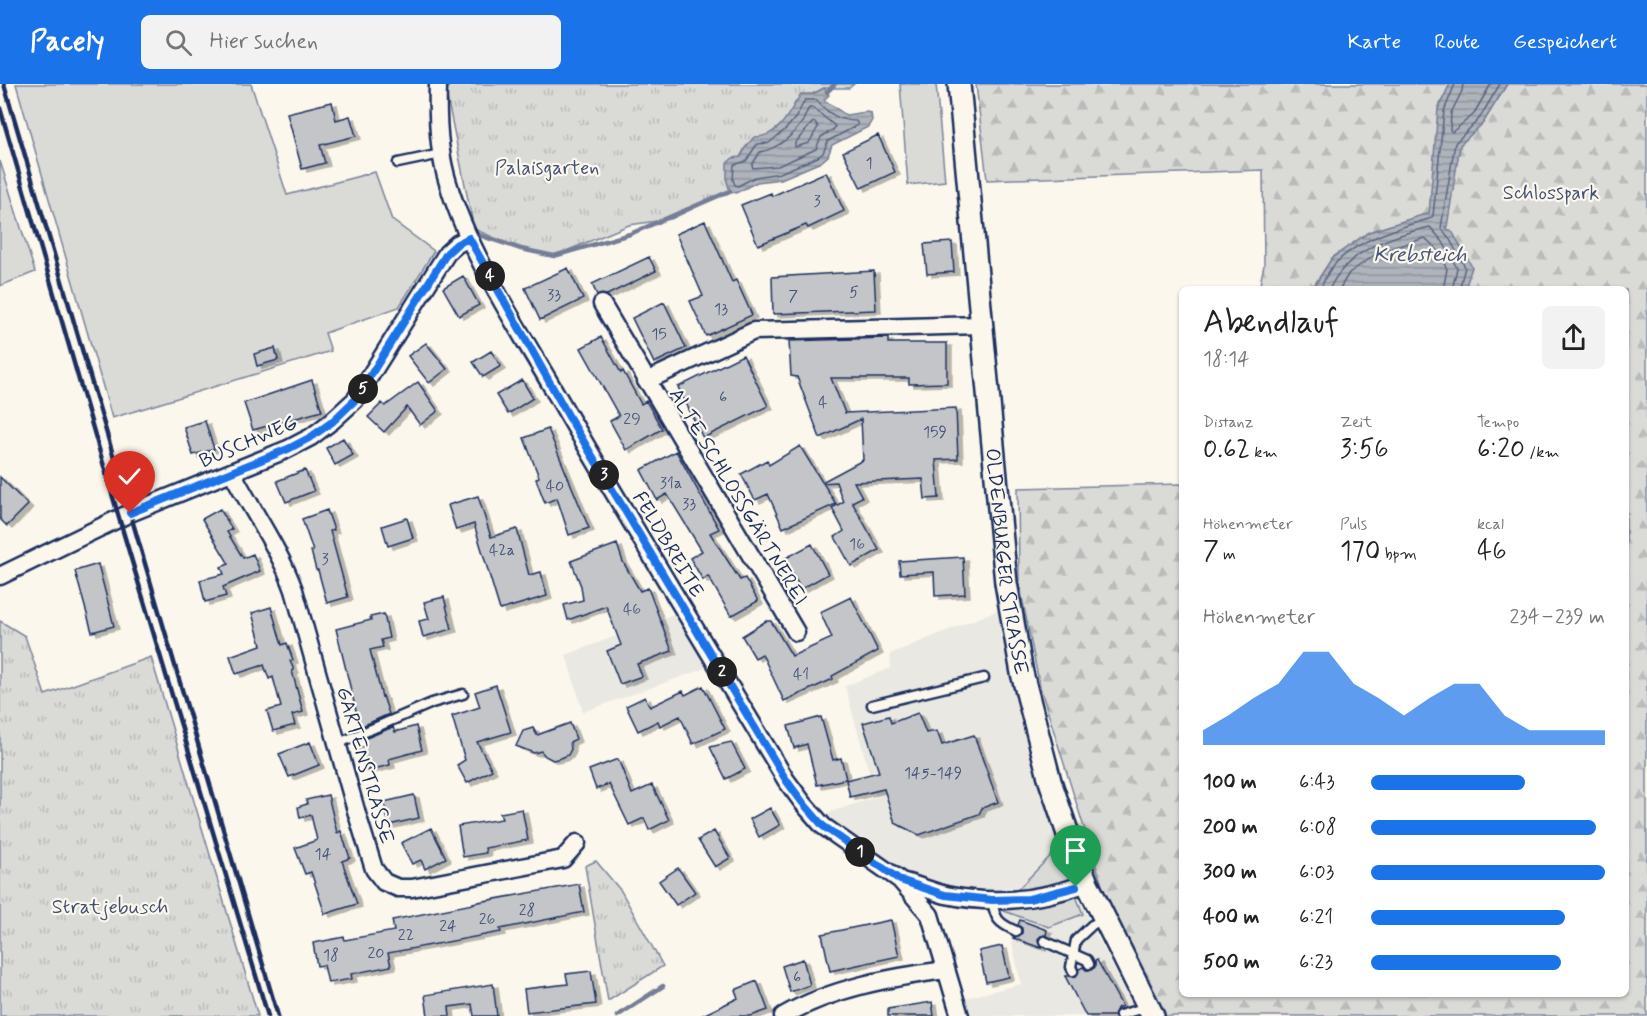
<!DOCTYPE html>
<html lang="de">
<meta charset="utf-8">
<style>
:root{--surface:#fff;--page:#f2f2f2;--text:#222;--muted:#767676;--accent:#1a73e8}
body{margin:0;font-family:Mynerve,sans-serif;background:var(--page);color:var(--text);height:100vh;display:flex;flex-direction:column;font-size:22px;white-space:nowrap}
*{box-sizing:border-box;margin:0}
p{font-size:20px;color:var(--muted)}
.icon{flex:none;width:33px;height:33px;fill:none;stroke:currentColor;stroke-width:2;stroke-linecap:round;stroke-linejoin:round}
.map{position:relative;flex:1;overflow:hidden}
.panel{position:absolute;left:1179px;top:202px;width:450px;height:711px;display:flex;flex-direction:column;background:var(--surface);border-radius:9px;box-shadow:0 2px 4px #0004}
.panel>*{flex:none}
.pin{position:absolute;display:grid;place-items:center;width:51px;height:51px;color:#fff;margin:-62px -26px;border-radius:50% 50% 50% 0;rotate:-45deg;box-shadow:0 0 6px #0007}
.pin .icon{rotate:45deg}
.km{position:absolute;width:30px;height:30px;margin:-15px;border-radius:50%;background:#222;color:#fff;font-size:16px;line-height:30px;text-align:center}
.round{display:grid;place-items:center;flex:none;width:63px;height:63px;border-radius:9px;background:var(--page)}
.headline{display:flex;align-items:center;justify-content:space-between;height:102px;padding:0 24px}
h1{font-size:33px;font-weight:600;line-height:45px}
.figures{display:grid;grid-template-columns:repeat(3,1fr);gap:9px;height:102px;padding:6px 24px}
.figures div{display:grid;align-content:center}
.figures b{font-size:26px;font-weight:600}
.figures small{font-size:16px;font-weight:400}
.figures p{font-size:16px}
.chart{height:168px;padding:12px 24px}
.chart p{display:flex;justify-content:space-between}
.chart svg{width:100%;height:108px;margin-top:6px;fill:var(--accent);opacity:.7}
ul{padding:0 24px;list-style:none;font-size:20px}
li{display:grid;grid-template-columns:96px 72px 1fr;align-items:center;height:45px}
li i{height:15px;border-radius:8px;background:var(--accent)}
header{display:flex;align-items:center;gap:36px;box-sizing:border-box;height:84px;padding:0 30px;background:var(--accent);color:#fff}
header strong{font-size:28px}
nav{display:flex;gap:33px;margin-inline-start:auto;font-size:21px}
.search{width:420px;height:54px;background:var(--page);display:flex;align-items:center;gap:15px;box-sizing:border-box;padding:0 21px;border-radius:9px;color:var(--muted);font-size:22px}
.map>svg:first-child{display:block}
.built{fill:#eae8e2}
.green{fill:#dadad7;stroke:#7a849a;stroke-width:1.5}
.forest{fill:url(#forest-firs);stroke:#7a849a;stroke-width:1.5}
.park{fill:url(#park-tufts);stroke:#7a849a;stroke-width:1.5}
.water{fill:url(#water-rules);stroke:#747e96;stroke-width:1.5}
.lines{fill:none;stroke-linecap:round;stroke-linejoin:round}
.shore{stroke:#566483;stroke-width:1.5}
.stream{stroke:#747e96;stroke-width:4.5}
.building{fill:#c3c5c9;stroke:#1b2f5e;stroke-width:1.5;filter:url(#shadow)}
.service-casing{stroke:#1b2f5e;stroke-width:13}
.minor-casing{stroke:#1b2f5e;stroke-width:21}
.tertiary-casing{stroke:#1b2f5e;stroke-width:26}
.service{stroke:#fbf7ec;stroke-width:8}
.minor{stroke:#fbf7ec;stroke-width:16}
.tertiary{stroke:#fbf7ec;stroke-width:21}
.rail{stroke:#1b2f5e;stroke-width:4.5}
.route-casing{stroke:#fff;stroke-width:12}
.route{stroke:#1a73e8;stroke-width:8}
.labels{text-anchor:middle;stroke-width:4.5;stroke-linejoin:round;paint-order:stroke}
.number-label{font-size:16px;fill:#455479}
.park-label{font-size:20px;fill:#415176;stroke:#fbf7ec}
.street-label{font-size:20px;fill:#1b2f5e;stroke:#fbf7ec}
.water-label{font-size:21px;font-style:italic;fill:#47577a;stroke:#fbf7ec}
</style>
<header>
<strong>Pacely</strong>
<div class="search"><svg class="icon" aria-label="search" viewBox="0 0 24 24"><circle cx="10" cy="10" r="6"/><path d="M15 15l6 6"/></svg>Hier suchen</div>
<nav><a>Karte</a><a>Route</a><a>Gespeichert</a></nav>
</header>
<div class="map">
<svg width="1647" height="932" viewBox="0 0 1647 932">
<defs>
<pattern id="forest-firs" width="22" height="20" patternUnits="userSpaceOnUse" patternTransform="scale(1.5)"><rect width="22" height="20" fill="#dadad7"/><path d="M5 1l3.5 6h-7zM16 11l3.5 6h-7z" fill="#babbbb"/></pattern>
<pattern id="park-tufts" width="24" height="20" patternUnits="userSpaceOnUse" patternTransform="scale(1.5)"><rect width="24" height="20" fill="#dadad7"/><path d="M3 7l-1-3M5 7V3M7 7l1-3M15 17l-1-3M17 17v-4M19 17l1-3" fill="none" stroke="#babbbb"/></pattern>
<pattern id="water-rules" width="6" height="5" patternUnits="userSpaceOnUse" patternTransform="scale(1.5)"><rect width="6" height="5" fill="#afb3bb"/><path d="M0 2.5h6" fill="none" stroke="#8e929b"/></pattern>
<filter id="shadow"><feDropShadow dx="5" dy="3" stdDeviation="0" flood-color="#0004"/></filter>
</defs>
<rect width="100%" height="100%" fill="#fbf7ec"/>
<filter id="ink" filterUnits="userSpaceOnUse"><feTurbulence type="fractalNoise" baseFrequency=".0167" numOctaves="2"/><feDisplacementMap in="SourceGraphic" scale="12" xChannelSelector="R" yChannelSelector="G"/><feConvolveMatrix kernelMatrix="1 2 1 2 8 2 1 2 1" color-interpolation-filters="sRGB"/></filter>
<g filter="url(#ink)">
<path class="built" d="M1010 521 1069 753 1017 806 992 816 900 796 816 733 876 713 845 602 891 584 890 570Z
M684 526 717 580 583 628 566 571Z
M1076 806 1090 839 1139 932H963L958 916 1021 900 1010 850 993 835 991 822Z"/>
<path class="green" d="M16 0H251L287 111 375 88 392 136 434 167 399 223 325 249 331 267 112 334Z
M900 0H936L945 97 908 101Z
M0 77 35 188 0 202Z
M1069 753 1087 799 992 816 1017 806Z
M1074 807 1083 830 1049 843 998 825 997 820Z"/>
<path class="forest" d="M976 0H1450L1438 25 1446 142 1460 61 1483 39 1507 0H1647V932H1162L1112 833 1040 603 1019 498 1018 404 1182 400V910H1626V206L1465 205 1471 183 1429 129 1369 148 1332 174 1315 200 1316 205H1259L1264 181 1263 86 987 96Z"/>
<path class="park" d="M448 0H854L849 4H824L795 19 791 29 782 40 766 53 745 64 727 97 730 107 671 135 629 141 554 172 521 165 474 145 447 13Z
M0 537 25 552 45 611 151 573 258 932H0Z
M596 777 621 807 663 882 608 917 585 782Z"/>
<path class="water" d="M1450 0H1507L1483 39 1460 61 1447 143 1444 142 1453 149 1472 183 1465 205H1316L1315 201 1332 174 1369 148 1429 129 1438 25Z
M824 4 829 11 824 16 846 31 866 28 871 29 872 36 868 43 832 61 828 72 821 78 781 95 757 98 736 109 730 107 727 97V79L733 74 741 73 745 64 754 53C781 53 788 29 801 10H813Z"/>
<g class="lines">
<path class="shore" d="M1463 0 1462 7 1451 29 1450 46 1452 48 1473 31 1491 0
M805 16H817C826 29 840 37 856 37L858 41 828 57 823 69 818 73 780 89 755 93 738 102 735 101 733 96 734 81 746 77 757 60 769 59 786 45 796 33Z
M809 24H813L835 42 834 45 821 53 816 65 778 82 753 84 752 81 760 68C777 65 793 52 803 37 805 33 806 28 809 24Z
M815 38 818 43 809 59 795 63V59L812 39Z
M1321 206C1330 163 1393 145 1429 135L1433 132 1444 27 1455 0
M1329 206C1347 166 1391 152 1430 143L1443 158 1457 184 1452 206
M1339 206 1349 189 1379 168 1425 154 1436 164 1447 185 1443 206
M1459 206 1465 183 1449 154 1441 144 1455 59 1479 35 1500 0"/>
<path class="stream" d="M827 8 835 0
M473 149 521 165 554 172 630 150 730 107
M617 932 663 902"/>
</g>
<path class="building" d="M332 18 336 36 350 32 356 52 320 61 325 79 302 85 287 29Z
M878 51 895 88 861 104 843 68Z
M826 88 844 127 808 144 806 141 758 161 741 121 771 109 772 112Z
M705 137 732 198 736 196 752 231 706 252 690 217 703 212 676 150Z
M952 158 954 188 927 190 924 160Z
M649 173 656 187 607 211H597L592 200Z
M568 184 583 215 540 236 525 204Z
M874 187 876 226 773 230 772 193Z
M463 192 479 221 459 232 443 204Z
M664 218 686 264 654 279 632 234Z
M601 253 621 289 623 287 641 320 646 317 662 345 626 366 610 337 619 332 581 264Z
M888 254V259H947V299L909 300V294H831L845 329 956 324 958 375 936 376 939 414 925 415 923 395 854 398 862 413 852 418 879 466 851 482 835 453 844 447 832 424 843 418 836 398 823 399 836 420 783 444 768 410 755 416 741 390 767 376 769 381 800 362 822 398 863 376 861 335 820 354 797 293 791 292 789 257Z
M426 259 447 285 429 299 408 272Z
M275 264 278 276 257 282 254 270Z
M491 267 501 282 483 293 473 278Z
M743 271 768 322 703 354 678 303Z
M312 296 322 327 253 346 244 319Z
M522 296 533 314 508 330 496 311Z
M418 298 438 327 420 341 407 323 384 348 368 333 382 319 385 322Z
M205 337 214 365 193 371 184 343Z
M548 345 589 444 569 451 557 414 545 419 536 395 539 393 524 354Z
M343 354 353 371 335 381 326 364Z
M676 367 719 445 710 449 740 496 745 494 758 517 731 532 708 492 703 496 690 474 702 467 667 410 657 416 641 386Z
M305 386 314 407 286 418 277 397Z
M0 393 28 421 7 442 0 435Z
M478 412 491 453 517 445 529 491 541 488 547 512 500 526 474 440 456 446 448 421Z
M220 425 232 445 227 448 243 474 253 470 260 487 223 503 226 512 205 518 200 496 224 490 221 483 229 480 202 435Z
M327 426 334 446 330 447 348 513 327 519 318 486H316L311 467H313L302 435Z
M407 434 413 454 388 462 382 442Z
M617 460 623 478 640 507 648 504 672 567 637 580 642 592 620 600 607 567 621 561 606 522 568 536 564 521 583 516 581 502 571 477Z
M812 460 828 490 801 505 784 475Z
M963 473 965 510 935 512 934 488 900 490 899 477Z
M98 480 114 542 92 548 75 487Z
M444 513 452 545 423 553 419 537 429 535 424 518Z
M851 513 878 567 832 592 833 595 784 617 762 570 755 574 742 552 766 537H771L792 572 832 554 820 528Z
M271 523 282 561 287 559 293 576 290 577 294 586 292 587 303 628 292 631 295 641 273 647 267 627 281 623 273 593 269 595 264 581 236 590 230 572 261 561 252 529Z
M384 530 389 554 381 556 383 563 370 566 382 613 383 612 389 630 360 643 336 545 371 536 370 533Z
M496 601 511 648 477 658 492 686 467 699 457 681 465 676 452 632 480 623 475 608Z
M703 602 725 645 693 660 680 632 660 642 658 637 638 647 626 622 645 613 650 623 683 607 685 611Z
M918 629 926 649 937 647 942 661 974 651 998 718 982 724 979 730 919 751 895 739 884 705 850 713 846 696 879 688 863 639 889 632 891 639Z
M821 633 833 676 841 674 846 695 817 701 807 660 794 664 788 642Z
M570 639 576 655 570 658 571 665 568 671 561 674 553 676 545 672 541 667 534 669 516 662 523 647 533 644 537 651Z
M416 642 422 666 389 675 390 681 365 687 359 664 367 662 364 655 393 643 395 648Z
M310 658 319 681 289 693 279 670Z
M731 658 745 685 726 695 710 663Z
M618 675 632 710 652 701 669 736 649 746 644 734 629 741 609 700 596 705 589 686Z
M328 711 337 749 341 747 350 774 342 777 357 820 325 830 311 788 305 790 295 764 317 756 311 731 300 734 298 723 307 720 306 716Z
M414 711 419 734 389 741 384 718Z
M770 724 780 741 759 753 750 735Z
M522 725 528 756 485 764 486 769 463 773 458 742 502 735 500 729Z
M431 744 446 774 425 785 421 776 412 780 401 759Z
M714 747 730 774 715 783 698 756Z
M678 784 695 808 676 821 659 797Z
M579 800 584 828 500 845 501 848 388 869 391 882 351 890 352 895 328 899 324 881 317 882 313 859 344 853 345 856 394 847 392 836 473 820V819Z
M891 836 899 872 830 887 822 850Z
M1020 836 1047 846 1046 851 1041 852 1038 855 1041 864 1013 854 1022 849V844L1018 841Z
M1002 862 1009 893 986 898 979 867Z
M803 875 810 901 790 908 782 882Z
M1097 876 1122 922 1117 924 1114 932H1086L1065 892H1076L1079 885 1083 883 1086 886H1091L1095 883V877Z
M591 887 596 920 527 928 524 905 568 900 566 890Z
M757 897 768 926 751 932H701L738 914 735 906Z
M493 900 497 932H474L472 920 449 923 450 932H428L425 911Z
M932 918 934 932H888V925Z"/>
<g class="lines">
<g class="service-casing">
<path id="service" d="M398 79 441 70
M872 621 984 594
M337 660 432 619 463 610
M992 816C995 835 998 839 1016 847
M1044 857 1087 876 1089 880
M1073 887 1071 883 1076 856 1092 841 1104 835
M1120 931 1147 923"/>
</g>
<g class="minor-casing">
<path id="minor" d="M438 0C437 33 438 68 448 99 468 167 515 239 551 301 627 434 708 565 786 696L803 719 823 742 900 796 930 831 960 932
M602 220 796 548
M646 297 754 247 982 241
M232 388C252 427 279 464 294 506L357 730 374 785 384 798 398 804H412L563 775 577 759
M0 492 130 429 288 365 311 353 332 337 355 316 447 169 457 160 469 154
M901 797C916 801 931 807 946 811 993 821 1042 816 1087 799
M783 932C832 904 892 893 946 886"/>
</g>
<g class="tertiary-casing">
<g id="tertiary">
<path id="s1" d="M959 0 1006 499 1022 589 1050 697 1069 753 1087 799 1153 932"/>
</g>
</g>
<use href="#service" class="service"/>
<use href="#minor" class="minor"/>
<use href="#tertiary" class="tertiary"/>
<path class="rail" d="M4 0 278 932
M0 24 119 434 268 932"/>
</g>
</g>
<g class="lines" filter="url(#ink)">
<g class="route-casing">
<path id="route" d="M130 429 288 365 311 353 332 338 355 316 447 169 457 160 469 154 569 333 786 696 803 719 823 742 900 796 945 811 992 816 1029 815 1076 803"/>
</g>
<use href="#route" class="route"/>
</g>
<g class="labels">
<g class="number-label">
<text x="869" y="84">1</text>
<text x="817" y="122">3</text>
<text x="854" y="213">5</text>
<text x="554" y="216">33</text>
<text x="793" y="217">7</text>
<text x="721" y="230">13</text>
<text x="659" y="255">15</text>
<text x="723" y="318">6</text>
<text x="823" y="323">4</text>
<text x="632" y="340">29</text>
<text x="935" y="353">159</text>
<text x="671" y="404">31a</text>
<text x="555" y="407">40</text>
<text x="689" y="425">33</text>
<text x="857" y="465">16</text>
<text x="502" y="471">42a</text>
<text x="325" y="480">3</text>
<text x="632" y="530">46</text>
<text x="801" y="595">41</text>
<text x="933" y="694">145-149</text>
<text x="323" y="775">14</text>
<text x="527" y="831">28</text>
<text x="487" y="840">26</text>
<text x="448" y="847">24</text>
<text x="406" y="856">22</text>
<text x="376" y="874">20</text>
<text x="331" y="876">18</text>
<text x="797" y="898">6</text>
</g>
<g class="park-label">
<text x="547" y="90">Palaisgarten</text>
<text x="1551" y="115">Schlosspark</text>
<text x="110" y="829">Stratjebusch</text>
</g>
<g class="street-label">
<text transform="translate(248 357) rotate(-23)" y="7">BUSCHWEG</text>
<text transform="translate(739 412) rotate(59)" y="7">ALTE SCHLOSSGÄRTNEREI</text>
<text transform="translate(669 460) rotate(59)" y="7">FELDBREITE</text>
<text dy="7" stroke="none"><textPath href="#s1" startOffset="480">OLDENBURGER STRASSE</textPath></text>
<text transform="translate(366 681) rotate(74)" y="7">GARTENSTRASSE</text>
</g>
<g class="water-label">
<text x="1420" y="177">Krebsteich</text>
</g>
</g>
</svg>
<div class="pin" style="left:1076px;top:803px;background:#1e9e55"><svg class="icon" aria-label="arrive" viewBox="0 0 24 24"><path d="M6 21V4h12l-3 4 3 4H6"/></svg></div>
<div class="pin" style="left:130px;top:429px;background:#d93025"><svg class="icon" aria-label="check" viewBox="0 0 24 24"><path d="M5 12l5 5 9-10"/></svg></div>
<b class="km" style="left:860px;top:768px">1</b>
<b class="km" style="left:722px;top:588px">2</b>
<b class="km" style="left:604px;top:391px">3</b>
<b class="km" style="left:490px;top:192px">4</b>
<b class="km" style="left:363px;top:305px">5</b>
<section class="panel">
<div class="headline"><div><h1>Abendlauf</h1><p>18:14</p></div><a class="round"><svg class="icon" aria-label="share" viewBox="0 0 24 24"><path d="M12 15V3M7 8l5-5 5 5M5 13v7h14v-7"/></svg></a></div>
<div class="figures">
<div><p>Distanz</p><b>0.62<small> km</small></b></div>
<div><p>Zeit</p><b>3:56</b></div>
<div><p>Tempo</p><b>6:20<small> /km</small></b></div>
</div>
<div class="figures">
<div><p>Höhenmeter</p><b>7<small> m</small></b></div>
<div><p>Puls</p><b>170<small> bpm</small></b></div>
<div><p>kcal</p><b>46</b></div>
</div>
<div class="chart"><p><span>Höhenmeter</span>234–239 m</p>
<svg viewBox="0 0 160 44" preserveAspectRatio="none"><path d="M0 44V38L10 32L20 25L30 19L40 6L50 6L60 19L70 25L80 32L90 25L100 19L110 19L120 32L130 38L140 38L150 38L160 38V44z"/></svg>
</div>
<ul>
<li><b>100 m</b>6:43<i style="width:66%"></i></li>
<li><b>200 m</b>6:08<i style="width:96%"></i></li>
<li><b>300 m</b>6:03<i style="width:100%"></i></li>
<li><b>400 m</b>6:21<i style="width:83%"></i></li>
<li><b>500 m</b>6:23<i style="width:81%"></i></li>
</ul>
</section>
</div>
